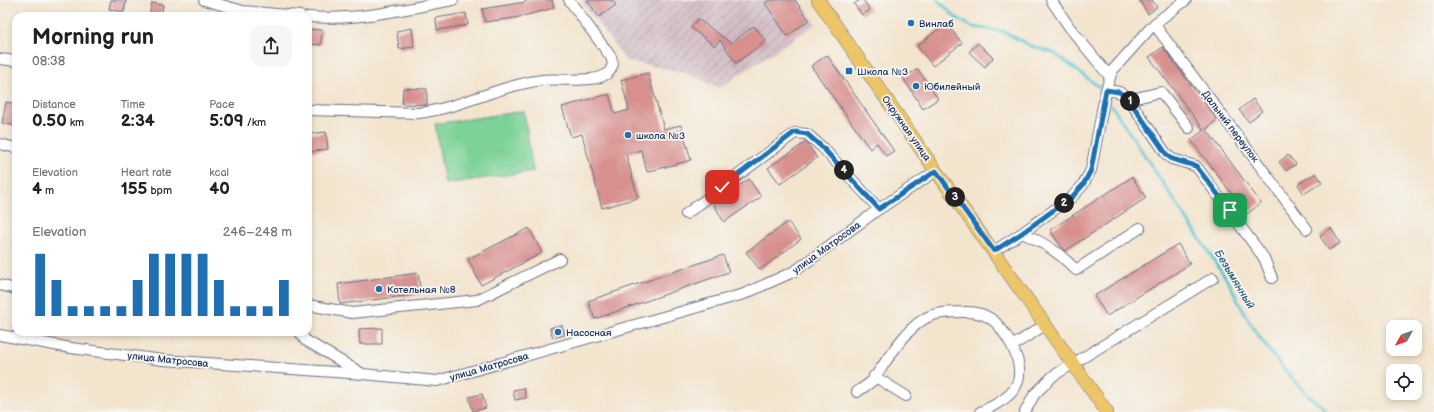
<!DOCTYPE html>
<meta charset="utf-8">
<style>
:root{--surface:#fff;--page:#f6f6f6;--text:#222;--muted:#767676;--accent:#1f6fb2}
body{margin:0;font-family:"Balsamiq Sans",sans-serif;background:var(--page);color:var(--text);height:100vh;display:flex;flex-direction:column;font-size:15px;white-space:nowrap}
*{box-sizing:border-box;margin:0}
p{font-size:13px;color:var(--muted)}
.icon{flex:none;width:22px;height:22px;fill:none;stroke:currentColor;stroke-width:2;stroke-linecap:round;stroke-linejoin:round}
.map{position:relative;flex:1;overflow:hidden}
.side{position:absolute;left:12px;top:12px;width:300px;height:324px;display:flex;flex-direction:column;background:var(--surface);border-radius:12px;box-shadow:0 2px 6px #0003}
.side>*{flex:none}
.needle{width:26px;rotate:230deg}
.fabs{position:absolute;left:1386px;top:320px;display:grid;gap:8px}
.fabs a{display:grid;place-items:center;width:36px;height:36px;border-radius:8px;background:var(--surface);box-shadow:0 2px 6px #0003;font-size:20px}
.pin{position:absolute;display:grid;place-items:center;width:34px;height:34px;color:#fff;margin:-17px;border-radius:8px;box-shadow:0 2px 6px #0006}
.km{position:absolute;width:20px;height:20px;margin:-10px;border-radius:50%;background:#222;color:#fff;font-size:11px;line-height:20px;text-align:center}
.round{display:grid;place-items:center;flex:none;width:42px;height:42px;border-radius:12px;background:var(--page)}
.head{display:flex;align-items:center;justify-content:space-between;height:68px;padding:0 20px}
h1{font-size:22px;font-weight:700;line-height:30px}
.stats{display:grid;grid-template-columns:repeat(3,1fr);gap:6px;height:68px;padding:4px 20px}
.stats div{display:grid;align-content:center}
.stats b{font-size:17px;font-weight:700}
.stats small{font-size:11px;font-weight:400}
.stats p{font-size:11px}
.chart{height:112px;padding:8px 20px}
.chart p{display:flex;justify-content:space-between}
.chart svg{width:100%;height:72px;margin-top:4px;stroke:var(--accent);stroke-width:6}
.map>svg:first-child{display:block}
.industrial{fill:url(#industrial-furrows)}
.park{fill:#7cd297;stroke:#4c807a}
.lines{fill:none;stroke-linecap:round;stroke-linejoin:round}
.stream{stroke:#59c5d2;stroke-width:3}
.building{fill:#d7908e}
.minor-casing{stroke:#676e85;stroke-width:12}
.major-casing{stroke:#676e85;stroke-width:14}
.minor{stroke:#fff;stroke-width:10}
.major{stroke:#edc569;stroke-width:13}
.route-casing{stroke:#fff;stroke-width:8}
.route{stroke:#1f6fb2;stroke-width:5}
.poi-dot{fill:#1f6fb2;stroke:#f6f6f2;stroke-width:1.5}
.labels{text-anchor:middle;stroke-width:3.5;stroke-linejoin:round;paint-order:stroke}
.poi-label{font-size:10px;fill:#1b2f5e;stroke:#f6f6f2;text-anchor:start}
.street-label{font-size:10px;fill:#1b2f5e;stroke:#f6f6f2}
.water-label{font-size:11px;font-style:italic;fill:#2e5c81;stroke:#f6f6f2}
</style>
<div class="map">
<svg width="1434" height="412" viewBox="0 0 1434 412">
<defs>
<pattern id="industrial-furrows" width="10" height="10" patternUnits="userSpaceOnUse"><rect width="10" height="10" fill="#d2bdc5"/><path d="M-1 1l2-2M0 10L10 0M9 11l2-2" fill="none" stroke="#aa9aa3"/></pattern>
</defs>
<rect width="100%" height="100%" fill="#f6f6f2"/>
<filter id="ink" filterUnits="userSpaceOnUse"><feTurbulence type="fractalNoise" baseFrequency=".025" numOctaves="2"/><feDisplacementMap in="SourceGraphic" scale="8" xChannelSelector="R" yChannelSelector="G"/><feConvolveMatrix kernelMatrix="1 2 1 2 8 2 1 2 1" color-interpolation-filters="sRGB"/></filter>
<filter id="wash" filterUnits="userSpaceOnUse"><feTurbulence type="fractalNoise" baseFrequency=".012" numOctaves="4" result="noise"/><feDisplacementMap in="SourceGraphic" scale="16" xChannelSelector="R" yChannelSelector="G"/><feGaussianBlur stdDeviation="0.9" result="paint"/><feColorMatrix in="noise" values="0 0 0 0 0 0 0 0 0 0 0 0 0 0 0 0 0 1.4 0 .05"/><feComposite in="paint" operator="in"/></filter>
<g filter="url(#wash)">
<rect width="100%" height="100%" fill="#f3e4cd"/>
<path class="industrial" d="M581 0H799L816 24 719 88 683 72 626 61Z"/>
<path class="park" d="M524 111 533 171 445 184 435 124Z"/>
<g class="lines">
<path class="stream" d="M938 0 955 17 972 27 1002 31 1031 46 1054 53 1099 87
M1112 106 1231 286C1247 324 1276 363 1305 392 1312 400 1320 402 1327 412"/>
</g>
<g id="blocks">
<path class="building" d="M111 0H126L124 12 109 9Z
M526 0H552L554 8 515 18 485 22 482 9 526 2Z
M587 0H612L616 5 599 17Z
M770 0H795L809 20 787 36 765 3Z
M860 0H863L870 10 862 15 854 4Z
M1139 0H1152L1157 7 1148 14Z
M152 3 163 5 161 16H149Z
M466 13 468 25 437 30 436 18Z
M698 19 731 43 754 26 766 41 736 63 720 40 715 46 691 28Z
M946 23 962 43 933 66 917 46Z
M412 28 414 47 399 49 397 31Z
M308 29 322 30 321 45 308 44Z
M978 43 993 58 985 67 969 52Z
M1163 47 1217 120 1206 129 1261 203 1247 214 1191 140 1204 130 1149 57Z
M827 55 894 151 886 156 877 143 870 149 811 66Z
M918 69 938 99 923 109 903 78Z
M648 73 664 129 681 125 691 160 647 172 641 150 626 154 638 198 602 208 582 134 571 137 562 107 609 94 615 114 629 110 621 80Z
M403 88 427 89V105L402 104Z
M1253 99 1262 111 1249 122 1239 110Z
M6 102 16 104V126L2 123Z
M326 132 328 149 308 152V134Z
M806 142 817 158 780 184 768 168Z
M1288 155 1296 164 1286 171 1279 162Z
M1316 173 1322 182 1304 194 1298 184Z
M1132 177 1146 198 1065 251 1062 248 1050 230Z
M749 179 761 197 724 222 713 203Z
M788 222 801 239 760 270 746 252Z
M529 228 542 253 481 285 468 259Z
M1331 228 1340 243 1329 250 1320 236Z
M1178 244 1190 264 1107 316 1094 296Z
M723 255 729 272 595 319 588 301Z
M418 273 421 294 340 304 338 284Z
M562 325 565 335 553 338 550 328Z
M382 328V344H360L359 329Z
M524 388 526 398 515 400 513 390Z
M482 394 486 408 473 411 469 397Z"/>
</g>
</g>
<g filter="url(#ink)">
<use href="#blocks" fill-opacity="0" stroke="#676e85" stroke-width="1"/>
<g class="lines">
<g class="minor-casing">
<path id="minor" d="M204 0 243 11 300 16
M1051 0 1070 28 1110 77
M308 17C357 21 405 9 453 0
M1154 24 1307 229
M0 59 16 61
M1106 90 1119 92 1127 97 1167 155 1172 159 1196 166 1264 258 1272 278
M1127 97 1136 98 1161 92 1189 128
M308 110 418 113C461 108 500 85 543 80 559 78 599 84 609 72 611 70 612 66 613 64L611 57 569 0
M0 144 16 148
M686 214 795 133 807 134 823 148 879 209
M1022 233C1044 242 1060 253 1076 270L1140 228
M994 251 1022 233 1072 197 1083 185 1091 170 1106 90 1112 71 1154 24 1186 0
M0 285 16 289
M308 305 352 313 477 300 560 259
M300 332 305 340 361 373
M0 335 71 348 163 360 363 374 437 381 744 294 795 271 879 209 936 171
M874 376 906 396
M857 392C862 388 868 385 872 381 886 362 908 324 930 316 940 312 953 312 964 312 990 311 1000 324 1012 346L1045 325
M980 412C1013 398 1030 383 1012 346
M1025 412 1034 395 1053 376 1213 278"/>
</g>
<g class="major-casing">
<path id="major" d="M818 0 936 171 1107 412"/>
</g>
<use href="#minor" class="minor"/>
<use href="#major" class="major"/>
</g>
</g>
<g class="lines" filter="url(#ink)">
<g class="route-casing">
<path id="route" d="M722 187 795 132 807 134 823 148 879 209 936 171 994 251 1022 233 1072 197 1083 185 1091 170 1106 90 1119 92 1127 97 1167 155 1172 159 1196 166 1230 210"/>
</g>
<use href="#route" class="route"/>
</g>
<g class="poi-dot">
<circle cx="911" cy="23" r="4"/>
<rect x="845" y="67" width="8" height="8" rx="2"/>
<circle cx="916" cy="86" r="4"/>
<circle cx="628" cy="135" r="4"/>
<circle cx="379" cy="289" r="4"/>
<circle cx="558" cy="332" r="4"/>
</g>
<g class="labels">
<g class="poi-label">
<text x="919" y="27">Винлаб</text>
<text x="857" y="75">Школа №3</text>
<text x="924" y="90">Юбилейный</text>
<text x="636" y="139">школа №3</text>
<text x="387" y="293">Котельная №8</text>
<text x="566" y="336">Насосная</text>
</g>
<g class="street-label">
<text transform="translate(1231 126) rotate(53)" y="4">Дальний переулок</text>
<text transform="translate(907 128) rotate(55)" y="4">Окружная улица</text>
<text transform="translate(826 247) rotate(-36)" y="4">улица Матросова</text>
<text transform="translate(168 359) rotate(6)" y="4">улица Матросова</text>
<text transform="translate(489 366) rotate(-16)" y="4">улица Матросова</text>
</g>
<g class="water-label">
<text transform="translate(1235 279) rotate(59)" y="4">Безымянный</text>
</g>
</g>
</svg>
<div class="fabs">
<a><svg class="needle" viewBox="-14 -14 28 28"><path d="M0-13l5 13h-10z" fill="#e53935"/><path d="M0 13l5-13h-10z" fill="#767676"/></svg></a>
<a><svg class="icon" aria-label="locate" viewBox="0 0 24 24"><circle cx="12" cy="12" r="6"/><path d="M12 2v4M12 18v4M2 12h4M18 12h4"/></svg></a>
</div>
<div class="pin" style="left:1230px;top:210px;background:#1e9e55"><svg class="icon" aria-label="arrive" viewBox="0 0 24 24"><path d="M6 21V4h12l-3 4 3 4H6"/></svg></div>
<div class="pin" style="left:722px;top:187px;background:#d93025"><svg class="icon" aria-label="check" viewBox="0 0 24 24"><path d="M5 12l5 5 9-10"/></svg></div>
<b class="km" style="left:1130px;top:101px">1</b>
<b class="km" style="left:1064px;top:203px">2</b>
<b class="km" style="left:955px;top:197px">3</b>
<b class="km" style="left:844px;top:170px">4</b>
<section class="side">
<div class="head"><div><h1>Morning run</h1><p>08:38</p></div><a class="round"><svg class="icon" aria-label="share" viewBox="0 0 24 24"><path d="M12 15V3M7 8l5-5 5 5M5 13v7h14v-7"/></svg></a></div>
<div class="stats">
<div><p>Distance</p><b>0.50<small> km</small></b></div>
<div><p>Time</p><b>2:34</b></div>
<div><p>Pace</p><b>5:09<small> /km</small></b></div>
</div>
<div class="stats">
<div><p>Elevation</p><b>4<small> m</small></b></div>
<div><p>Heart rate</p><b>155<small> bpm</small></b></div>
<div><p>kcal</p><b>40</b></div>
</div>
<div class="chart"><p><span>Elevation</span>246–248 m</p>
<svg viewBox="0 0 160 44" preserveAspectRatio="none"><path d="M5 44V6M15 44V22M25 44V38M35 44V38M45 44V38M55 44V38M65 44V22M75 44V6M85 44V6M95 44V6M105 44V6M115 44V22M125 44V38M135 44V38M145 44V38M155 44V22"/></svg>
</div>
</section>
</div>
